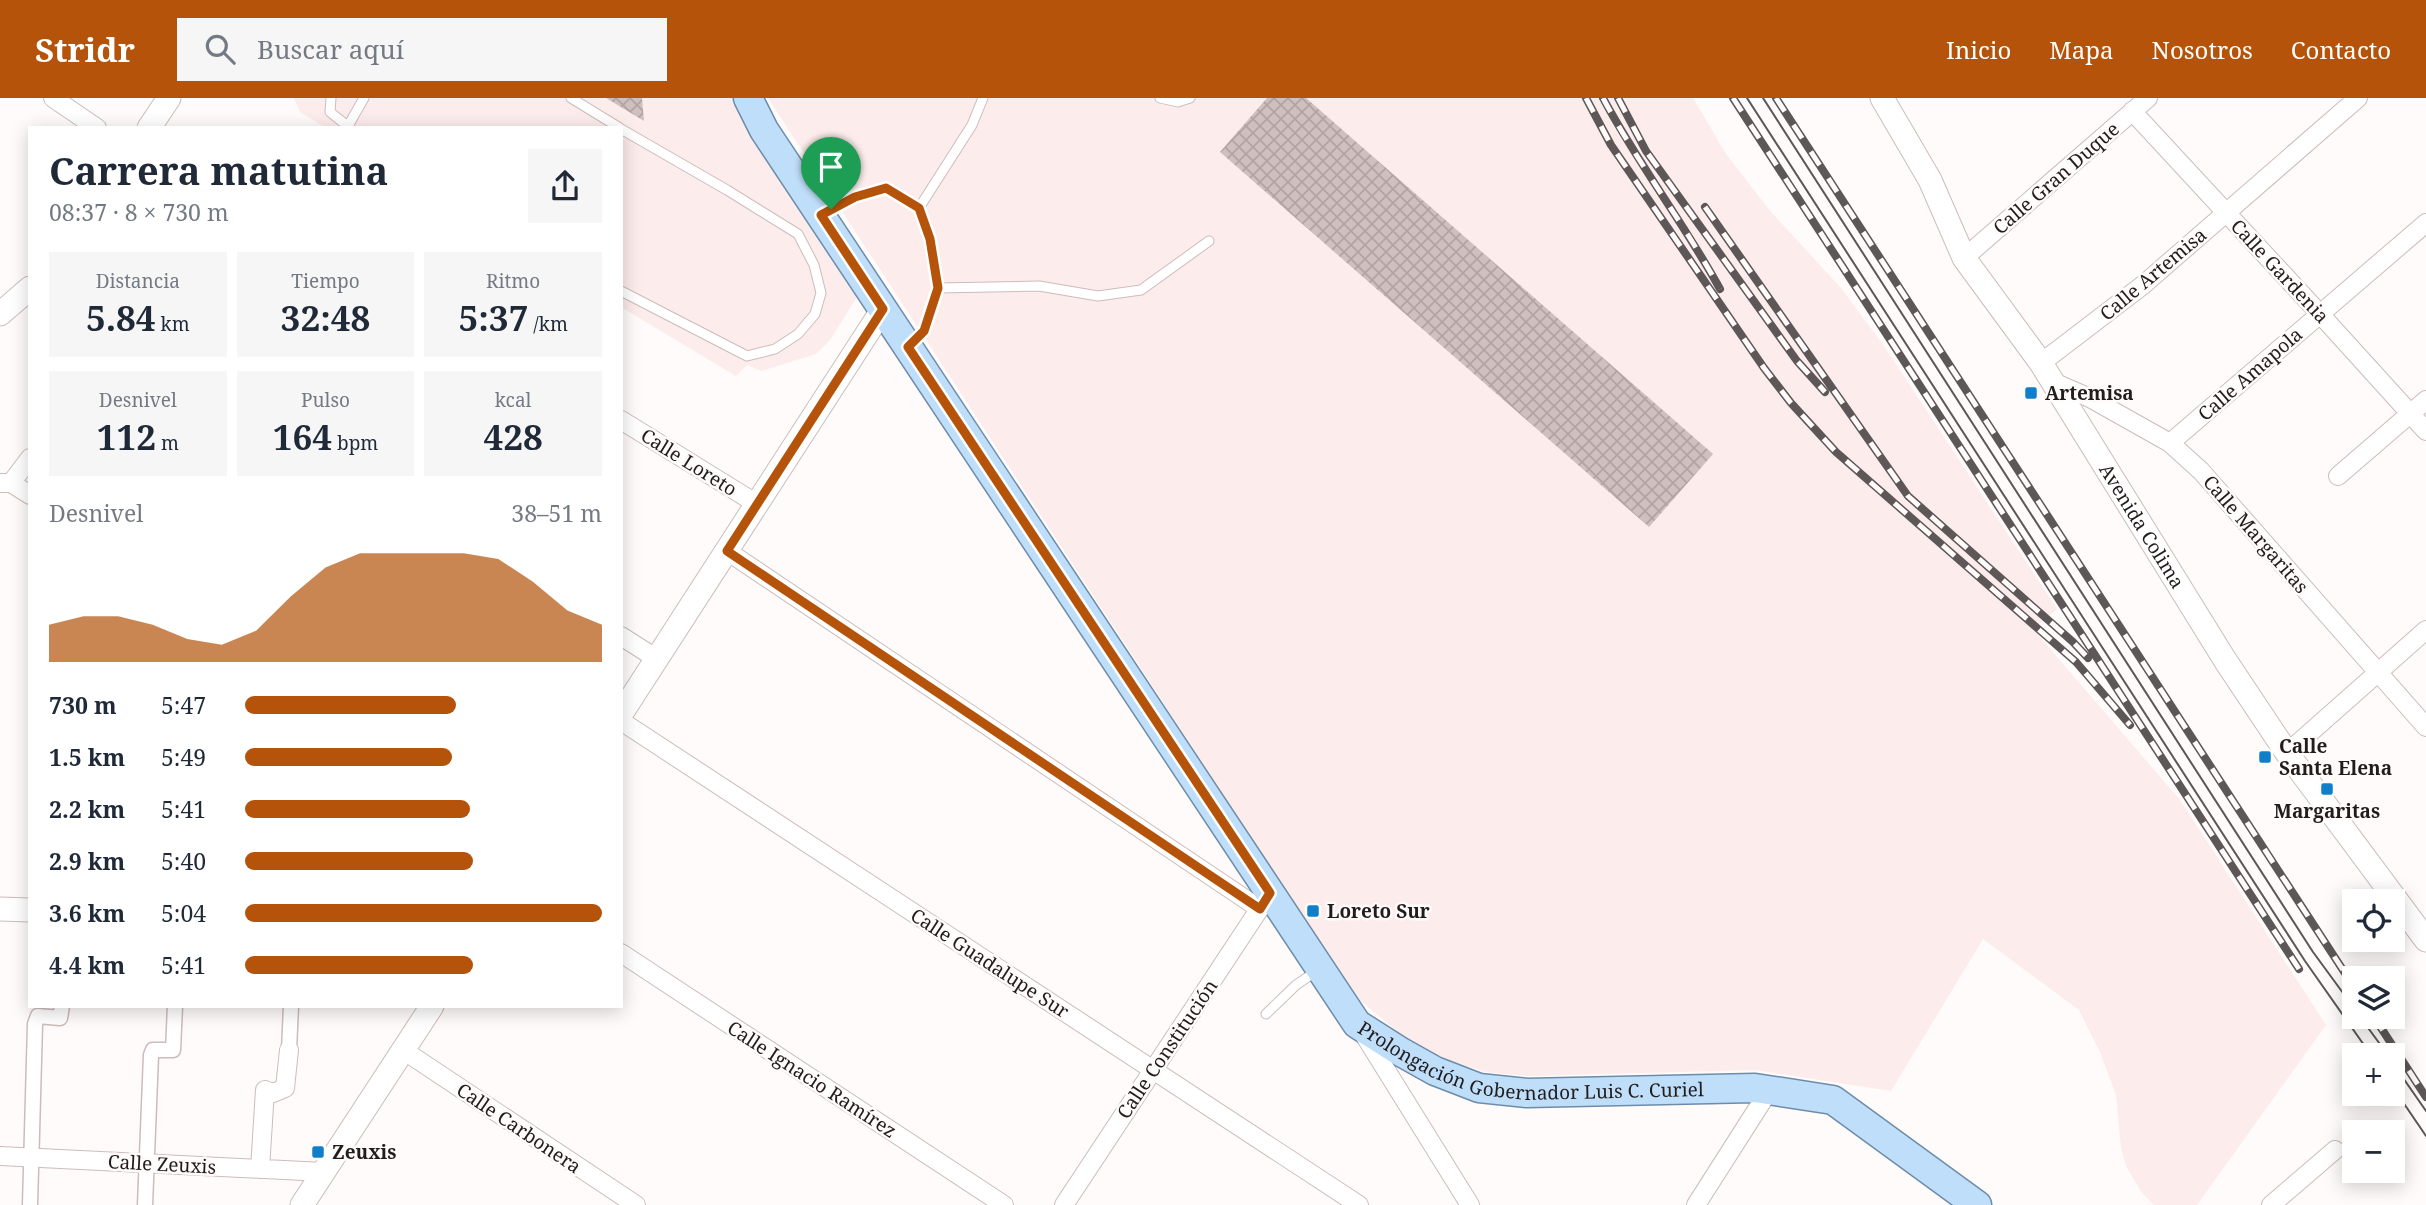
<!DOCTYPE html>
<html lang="es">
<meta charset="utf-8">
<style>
:root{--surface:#fff;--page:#f6f6f7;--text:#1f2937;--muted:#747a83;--accent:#b45309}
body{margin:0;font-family:"Noto Serif",serif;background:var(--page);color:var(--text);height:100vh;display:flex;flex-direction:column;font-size:26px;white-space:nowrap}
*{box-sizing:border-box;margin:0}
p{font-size:23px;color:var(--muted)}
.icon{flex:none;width:38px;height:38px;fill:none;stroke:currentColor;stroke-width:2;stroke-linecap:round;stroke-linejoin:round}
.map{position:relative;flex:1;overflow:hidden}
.panel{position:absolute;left:28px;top:28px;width:595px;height:882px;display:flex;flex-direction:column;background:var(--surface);border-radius:0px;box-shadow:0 4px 18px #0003}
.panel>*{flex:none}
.controls{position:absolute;left:2342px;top:791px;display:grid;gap:14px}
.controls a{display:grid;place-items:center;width:63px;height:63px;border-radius:0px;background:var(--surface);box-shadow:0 4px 18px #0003;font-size:35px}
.pin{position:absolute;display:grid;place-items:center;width:60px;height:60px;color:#fff;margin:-72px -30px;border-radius:50% 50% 50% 0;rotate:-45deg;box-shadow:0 0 7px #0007}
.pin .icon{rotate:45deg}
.round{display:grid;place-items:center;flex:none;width:74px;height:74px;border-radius:0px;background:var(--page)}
.headline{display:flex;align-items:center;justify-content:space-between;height:119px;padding:0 21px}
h1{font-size:38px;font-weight:700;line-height:52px}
.figures{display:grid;grid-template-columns:repeat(3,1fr);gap:10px;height:119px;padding:7px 21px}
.figures div{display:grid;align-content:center;border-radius:0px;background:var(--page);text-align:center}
.figures b{font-size:35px;font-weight:700}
.figures small{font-size:19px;font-weight:400}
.figures p{font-size:19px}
.chart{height:196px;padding:14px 21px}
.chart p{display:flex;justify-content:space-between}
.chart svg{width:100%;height:126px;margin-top:7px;fill:var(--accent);opacity:.7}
ul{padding:0 21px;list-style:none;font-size:23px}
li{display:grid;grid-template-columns:112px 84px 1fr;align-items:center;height:52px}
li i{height:18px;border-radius:9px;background:var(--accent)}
header{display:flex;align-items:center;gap:42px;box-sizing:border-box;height:98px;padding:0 35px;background:var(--accent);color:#fff}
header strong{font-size:33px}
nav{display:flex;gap:38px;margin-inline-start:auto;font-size:24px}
.search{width:490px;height:63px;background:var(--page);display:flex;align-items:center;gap:18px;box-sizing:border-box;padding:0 24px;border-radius:0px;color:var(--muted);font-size:26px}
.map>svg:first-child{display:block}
.built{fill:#fceceb}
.building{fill:url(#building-cross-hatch)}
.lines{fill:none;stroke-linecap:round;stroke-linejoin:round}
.service-casing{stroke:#cdbcbb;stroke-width:11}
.pedestrian-casing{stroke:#cdbcbb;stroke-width:17}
.minor-casing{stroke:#cdbcbb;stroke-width:20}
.tertiary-casing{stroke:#cdbcbb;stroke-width:25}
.primary-casing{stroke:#6d8ca9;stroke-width:31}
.service{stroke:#fff;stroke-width:9}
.pedestrian{stroke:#fff;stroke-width:14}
.minor{stroke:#fff;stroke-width:18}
.tertiary{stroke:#fff;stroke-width:23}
.primary{stroke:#bfdef9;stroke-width:28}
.tram{stroke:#5d5757;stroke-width:2}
.rail-casing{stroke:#5d5757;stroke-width:8}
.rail{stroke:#fefbfa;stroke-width:5;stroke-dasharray:16;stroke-linecap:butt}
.route-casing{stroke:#fff;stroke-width:14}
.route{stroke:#b45309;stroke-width:9}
.poi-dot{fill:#107fc9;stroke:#fefbfa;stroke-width:2.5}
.labels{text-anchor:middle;stroke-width:5;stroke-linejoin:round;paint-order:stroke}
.street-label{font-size:19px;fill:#221c1c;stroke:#fefbfa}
.poi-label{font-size:19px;font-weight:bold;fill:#221c1c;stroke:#fefbfa;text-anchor:start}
</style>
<header>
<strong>Stridr</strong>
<div class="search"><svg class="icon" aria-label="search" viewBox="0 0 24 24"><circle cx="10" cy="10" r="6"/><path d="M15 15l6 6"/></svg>Buscar aquí</div>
<nav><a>Inicio</a><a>Mapa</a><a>Nosotros</a><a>Contacto</a></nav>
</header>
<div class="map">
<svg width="2426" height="1107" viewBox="0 0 2426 1107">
<defs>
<pattern id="building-cross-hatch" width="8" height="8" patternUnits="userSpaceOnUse" patternTransform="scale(1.75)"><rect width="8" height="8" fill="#d0bfbe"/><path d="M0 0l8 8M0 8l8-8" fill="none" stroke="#b2a4a3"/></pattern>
</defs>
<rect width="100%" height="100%" fill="#fefbfa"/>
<path class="built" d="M294 0H741L862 191 830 242 816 256 761 273 747 267 736 278 621 209V30H326L300 14Z
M768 0H1693L1726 56 1771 114 1841 190 1884 248 2057 511 2033 531 2180 702 2326 927 2197 1107H2154L2142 1095 2126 1068 2121 1049 2116 997 2100 954 2079 912 1983 841 1891 993 1756 972 1527 978 1486 974 1450 963 1404 939 1355 898Z"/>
<path class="building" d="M606 0H642L644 23Z
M1267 0H1306L1713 356 1649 429 1220 54Z"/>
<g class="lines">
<g class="service-casing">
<path id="service" d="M331 0 330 14 350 30
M571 0 620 30
M1160 0 1178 4 1190 0
M348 28 364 0
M621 31 727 92 798 136 814 167 821 195 815 216 798 236 775 251 747 258 621 193
M919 110 972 27 983 0
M822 116 854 99 886 90 919 110 930 141 938 190 924 233 910 247
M938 190 1039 188 1098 198 1141 192 1209 143
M1266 916 1296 887 1318 872"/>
</g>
<g class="pedestrian-casing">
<path id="pedestrian" d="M289 952 291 908
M30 1107 35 926 38 918 60 920 62 908
M145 1107 151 957 153 952H173L175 908"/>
</g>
<g class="minor-casing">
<path id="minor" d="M53 0 97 30
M2132 13 2320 216 2426 333
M1964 160 2148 0
M2041 265 2143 187 2358 0
M2053 284 2090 300 2170 345 2201 373 2426 629
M621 322 757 406
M2170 345 2426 125
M2338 378 2426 302
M0 385H11L30 397
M11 385 30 360
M727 453 1260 811
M621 538 657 561
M621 623 1359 1107
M2287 655 2426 532
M621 855 1004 1107
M1363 935 1470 1107
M403 952 636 1107
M0 1058 324 1074
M260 1071 265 992 273 995 285 990 289 952
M1064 1107 1266 801
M1696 1107 1770 991
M2271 1107 2335 1052"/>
</g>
<g class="tertiary-casing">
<g id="tertiary">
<path id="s1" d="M1882 0 1930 82 1964 160 2041 265 2225 562 2287 655 2426 842"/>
<path d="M149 30 169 0"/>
<path d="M0 216 30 190"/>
<path d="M621 616 883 211"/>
<path d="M0 811 30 812"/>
<path d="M302 1107 432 908"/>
</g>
</g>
<g class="primary-casing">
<g id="primary">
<path id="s2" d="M748 0 764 32 1357 926 1401 954 1435 973 1479 990 1527 995 1755 990 1833 1002 1977 1107"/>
</g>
</g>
<use href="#service" class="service"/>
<use href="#pedestrian" class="pedestrian"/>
<use href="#minor" class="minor"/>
<use href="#tertiary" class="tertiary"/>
<use href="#primary" class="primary"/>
<path class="tram" d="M1747 0 2305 863 2371 957
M1763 0 2313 854 2354 910
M2360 919 2388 957
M2392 964 2426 1013
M2392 988 2426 1038"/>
<g class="rail-casing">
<path id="rail" d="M1586 0 1611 47 1764 270 1791 305 1836 354 2076 564 2130 627
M1603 0C1638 66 1684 125 1720 191
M1618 0 1646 53 1797 263 1825 294
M1733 0 2299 871
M1776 0 2354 889
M1705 109 1908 398 2073 544 2088 560
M2374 919 2426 999"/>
</g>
<use href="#rail" class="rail"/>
</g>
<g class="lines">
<g class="route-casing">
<path id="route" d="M886 90 919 110 930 141 938 190 924 233 908 249 1270 795 1260 811 727 453 883 211 821 117 855 99Z"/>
</g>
<use href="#route" class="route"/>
</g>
<g class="poi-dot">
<rect x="2024" y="288" width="14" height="14" rx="3.5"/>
<rect x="2258" y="652" width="14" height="14" rx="3.5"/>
<rect x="2320" y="684" width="14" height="14" rx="3.5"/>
<rect x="1306" y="806" width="14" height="14" rx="3.5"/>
<rect x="311" y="1047" width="14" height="14" rx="3.5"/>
</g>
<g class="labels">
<g class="street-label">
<text transform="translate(2056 80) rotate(-41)" y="7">Calle Gran Duque</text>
<text transform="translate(2280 173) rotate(47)" y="7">Calle Gardenia</text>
<text transform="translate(2153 176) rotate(-40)" y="7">Calle Artemisa</text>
<text transform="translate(2250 276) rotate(-41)" y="7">Calle Amapola</text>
<text transform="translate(689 364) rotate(32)" y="7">Calle Loreto</text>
<text dy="7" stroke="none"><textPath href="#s1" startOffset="502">Avenida Colima</textPath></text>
<text transform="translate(2256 436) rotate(49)" y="7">Calle Margaritas</text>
<text transform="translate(990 865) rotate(33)" y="7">Calle Guadalupe Sur</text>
<text transform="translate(1167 951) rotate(-56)" y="7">Calle Constitución</text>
<text dy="7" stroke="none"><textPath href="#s2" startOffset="1292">Prolongación Gobernador Luis C. Curiel</textPath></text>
<text transform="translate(812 981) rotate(33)" y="7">Calle Ignacio Ramírez</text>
<text transform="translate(519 1030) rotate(34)" y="7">Calle Carbonera</text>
<text transform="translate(162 1066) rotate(3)" y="7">Calle Zeuxis</text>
</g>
<g class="poi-label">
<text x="2045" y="302">Artemisa</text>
<text x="2279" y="655">Calle<tspan x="2279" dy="22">Santa Elena</tspan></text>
<text x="2327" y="720" text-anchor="middle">Margaritas</text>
<text x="1327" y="820">Loreto Sur</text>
<text x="332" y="1061">Zeuxis</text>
</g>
</g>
</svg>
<div class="controls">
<a><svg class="icon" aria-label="locate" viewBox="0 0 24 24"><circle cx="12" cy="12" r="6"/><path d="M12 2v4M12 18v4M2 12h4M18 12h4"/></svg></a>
<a><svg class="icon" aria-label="layers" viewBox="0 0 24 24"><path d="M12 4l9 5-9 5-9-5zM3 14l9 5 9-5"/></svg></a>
<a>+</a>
<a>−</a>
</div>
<div class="pin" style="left:831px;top:111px;background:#1e9e55"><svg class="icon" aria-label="arrive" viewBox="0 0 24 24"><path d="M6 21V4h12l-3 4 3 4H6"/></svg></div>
<section class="panel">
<div class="headline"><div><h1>Carrera matutina</h1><p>08:37 · 8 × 730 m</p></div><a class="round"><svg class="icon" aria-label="share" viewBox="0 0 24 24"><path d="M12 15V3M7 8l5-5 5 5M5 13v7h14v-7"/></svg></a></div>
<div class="figures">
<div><p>Distancia</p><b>5.84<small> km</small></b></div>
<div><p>Tiempo</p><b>32:48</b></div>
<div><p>Ritmo</p><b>5:37<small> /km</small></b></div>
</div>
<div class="figures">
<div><p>Desnivel</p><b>112<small> m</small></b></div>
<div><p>Pulso</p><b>164<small> bpm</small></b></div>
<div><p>kcal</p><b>428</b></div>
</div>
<div class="chart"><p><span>Desnivel</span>38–51 m</p>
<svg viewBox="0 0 160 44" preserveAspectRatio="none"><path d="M0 44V31L10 28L20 28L30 31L40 36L50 38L60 33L70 21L80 11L90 6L100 6L110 6L120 6L130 8L140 16L150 26L160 31V44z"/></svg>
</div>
<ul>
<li><b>730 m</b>5:47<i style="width:59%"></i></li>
<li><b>1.5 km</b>5:49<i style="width:58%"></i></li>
<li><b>2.2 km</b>5:41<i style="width:63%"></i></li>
<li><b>2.9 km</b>5:40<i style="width:64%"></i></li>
<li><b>3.6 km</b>5:04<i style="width:100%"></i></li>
<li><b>4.4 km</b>5:41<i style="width:64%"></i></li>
</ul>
</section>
</div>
